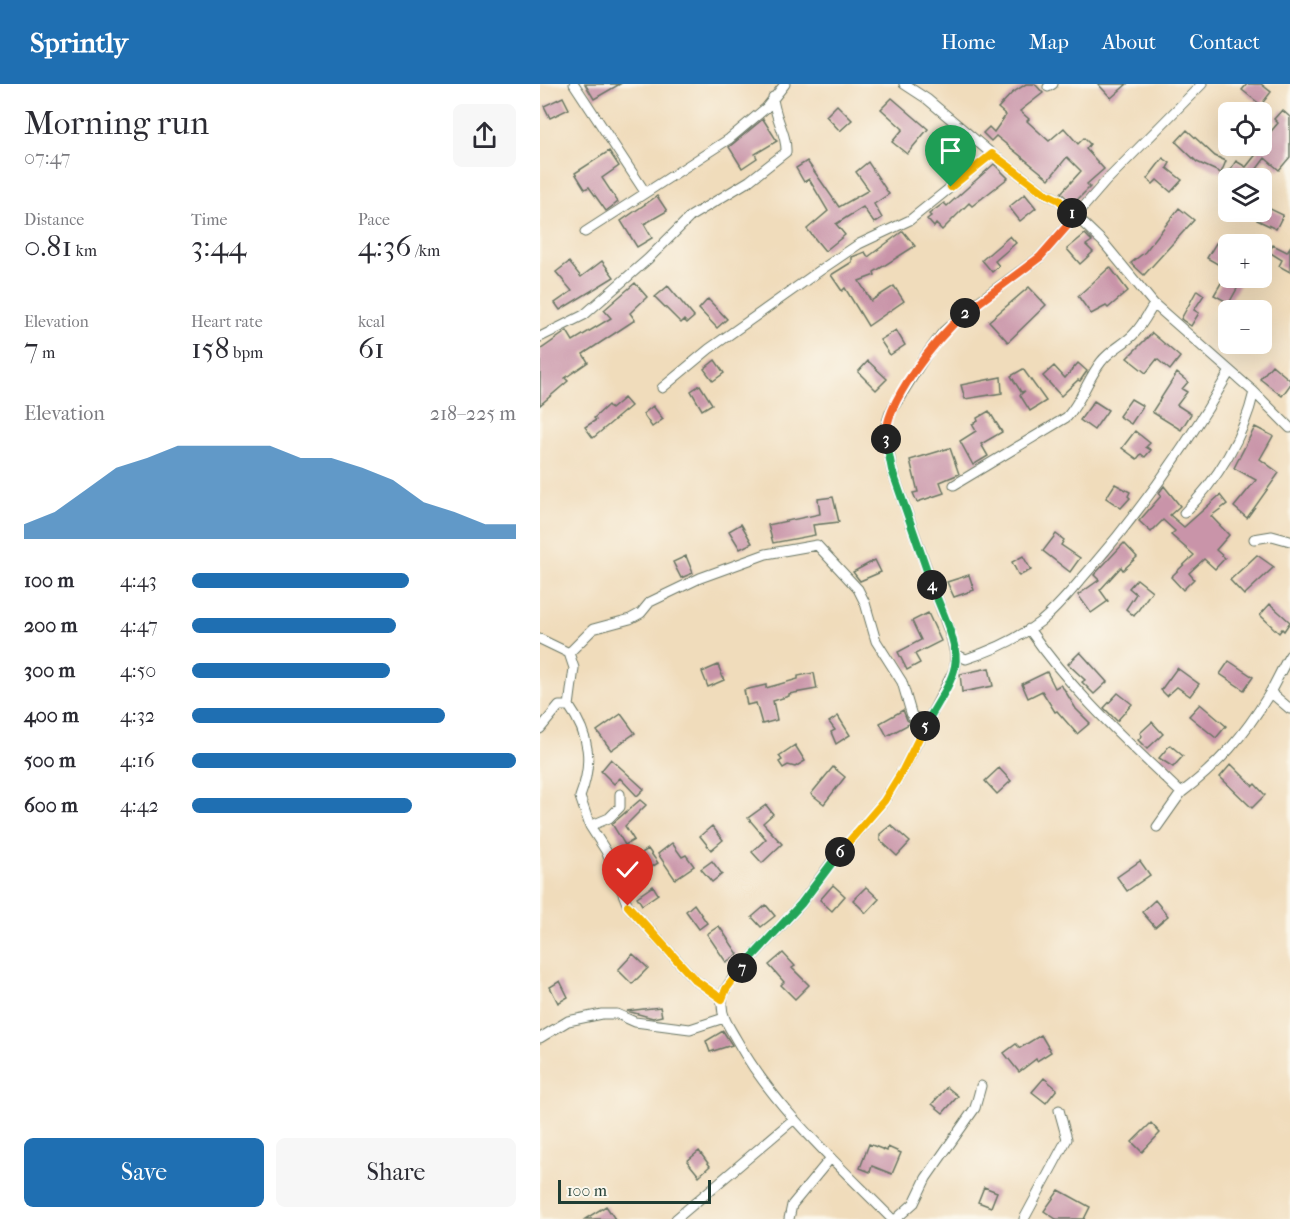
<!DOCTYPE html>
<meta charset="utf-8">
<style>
:root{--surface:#fff;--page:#f7f7f7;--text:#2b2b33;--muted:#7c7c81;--accent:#1f6fb2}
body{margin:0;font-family:"IM FELL French Canon",serif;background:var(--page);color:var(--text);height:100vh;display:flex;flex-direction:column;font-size:22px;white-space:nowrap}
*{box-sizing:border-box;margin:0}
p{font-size:20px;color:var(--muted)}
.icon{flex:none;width:33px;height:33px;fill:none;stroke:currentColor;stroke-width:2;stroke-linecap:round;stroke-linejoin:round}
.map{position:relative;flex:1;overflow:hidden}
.side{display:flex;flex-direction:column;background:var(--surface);width:540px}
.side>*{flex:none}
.buttons{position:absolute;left:678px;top:18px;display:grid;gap:12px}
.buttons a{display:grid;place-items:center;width:54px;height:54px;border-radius:9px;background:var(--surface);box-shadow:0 6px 24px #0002;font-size:30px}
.scale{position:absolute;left:18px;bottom:15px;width:153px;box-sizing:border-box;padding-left:6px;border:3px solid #1f3d34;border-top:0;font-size:16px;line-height:21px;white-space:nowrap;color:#1f3d34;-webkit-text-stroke:4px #fbf7ec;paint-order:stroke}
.pin{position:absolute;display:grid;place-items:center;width:51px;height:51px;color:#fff;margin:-62px -26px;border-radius:50% 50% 50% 0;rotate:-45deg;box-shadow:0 0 6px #0007}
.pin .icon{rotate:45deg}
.km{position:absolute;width:30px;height:30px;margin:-15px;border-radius:50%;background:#222;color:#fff;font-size:16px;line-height:30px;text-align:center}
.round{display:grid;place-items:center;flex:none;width:63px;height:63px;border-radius:9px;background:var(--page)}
.headline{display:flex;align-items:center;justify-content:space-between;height:102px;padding:0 24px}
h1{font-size:33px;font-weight:600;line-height:45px}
.stats{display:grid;grid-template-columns:repeat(3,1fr);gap:9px;height:102px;padding:6px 24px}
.stats div{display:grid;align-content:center}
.stats b{font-size:30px;font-weight:600}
.stats small{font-size:16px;font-weight:400}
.stats p{font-size:16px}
.chart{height:168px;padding:12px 24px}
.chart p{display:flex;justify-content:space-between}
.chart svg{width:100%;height:108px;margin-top:6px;fill:var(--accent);opacity:.7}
.action{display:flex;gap:12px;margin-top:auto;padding:12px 24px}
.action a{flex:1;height:69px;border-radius:9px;background:var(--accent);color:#fff;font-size:24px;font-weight:600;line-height:69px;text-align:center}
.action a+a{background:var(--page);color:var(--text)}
ul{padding:0 24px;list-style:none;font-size:20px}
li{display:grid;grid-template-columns:96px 72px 1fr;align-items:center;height:45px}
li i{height:15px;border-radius:8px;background:var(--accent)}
header{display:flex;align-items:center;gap:36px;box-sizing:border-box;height:84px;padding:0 30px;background:var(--accent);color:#fff}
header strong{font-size:28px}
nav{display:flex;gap:33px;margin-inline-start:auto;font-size:21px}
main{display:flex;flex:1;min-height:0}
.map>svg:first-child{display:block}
.building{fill:#c994a9}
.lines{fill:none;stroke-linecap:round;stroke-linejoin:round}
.minor-casing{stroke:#687563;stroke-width:11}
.minor{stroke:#fff;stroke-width:9}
.split-1-casing{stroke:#fff;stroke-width:12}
.split-2-casing{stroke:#fff;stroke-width:12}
.split-3-casing{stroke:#fff;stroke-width:12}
.split-4-casing{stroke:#fff;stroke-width:12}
.split-5-casing{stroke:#fff;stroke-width:12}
.split-6-casing{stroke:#fff;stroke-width:12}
.split-7-casing{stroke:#fff;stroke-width:12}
.split-8-casing{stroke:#fff;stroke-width:12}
.split-1{stroke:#f5b400;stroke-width:8}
.split-2{stroke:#f0652b;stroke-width:8}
.split-3{stroke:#f0652b;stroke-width:8}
.split-4{stroke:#22a559;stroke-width:8}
.split-5{stroke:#22a559;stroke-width:8}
.split-6{stroke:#f5b400;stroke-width:8}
.split-7{stroke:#22a559;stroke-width:8}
.split-8{stroke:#f5b400;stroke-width:8}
</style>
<header>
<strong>Sprintly</strong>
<nav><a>Home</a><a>Map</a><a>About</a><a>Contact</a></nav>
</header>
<main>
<section class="side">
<div class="headline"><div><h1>Morning run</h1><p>07:47</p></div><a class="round"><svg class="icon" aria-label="share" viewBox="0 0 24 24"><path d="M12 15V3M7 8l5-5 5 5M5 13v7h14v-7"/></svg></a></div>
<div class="stats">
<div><p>Distance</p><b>0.81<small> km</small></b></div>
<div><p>Time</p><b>3:44</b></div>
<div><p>Pace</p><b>4:36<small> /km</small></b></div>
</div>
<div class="stats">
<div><p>Elevation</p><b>7<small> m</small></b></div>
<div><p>Heart rate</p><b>158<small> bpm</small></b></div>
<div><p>kcal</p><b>61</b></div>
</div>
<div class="chart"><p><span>Elevation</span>218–225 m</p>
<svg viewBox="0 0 160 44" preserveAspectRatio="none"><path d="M0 44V38L10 33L20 24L30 15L40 11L50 6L60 6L70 6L80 6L90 11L100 11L110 15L120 20L130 29L140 33L150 38L160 38V44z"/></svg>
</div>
<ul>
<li><b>100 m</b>4:43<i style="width:67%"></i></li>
<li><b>200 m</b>4:47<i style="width:63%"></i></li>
<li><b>300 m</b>4:50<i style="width:61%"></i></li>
<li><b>400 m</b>4:32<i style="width:78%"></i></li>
<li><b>500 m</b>4:16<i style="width:100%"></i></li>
<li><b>600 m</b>4:42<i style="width:68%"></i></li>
</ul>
<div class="action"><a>Save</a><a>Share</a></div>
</section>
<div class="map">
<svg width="750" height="1135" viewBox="0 0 750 1135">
<rect width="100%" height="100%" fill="#fbf7ec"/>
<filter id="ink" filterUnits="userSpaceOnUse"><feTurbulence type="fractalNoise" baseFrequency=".0167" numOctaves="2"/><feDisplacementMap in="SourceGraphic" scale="12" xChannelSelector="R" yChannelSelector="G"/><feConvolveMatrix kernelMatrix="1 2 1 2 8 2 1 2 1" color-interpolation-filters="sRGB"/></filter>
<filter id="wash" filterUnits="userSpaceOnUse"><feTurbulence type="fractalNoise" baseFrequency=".008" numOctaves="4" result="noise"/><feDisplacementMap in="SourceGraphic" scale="24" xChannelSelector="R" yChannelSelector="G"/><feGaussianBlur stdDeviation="1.35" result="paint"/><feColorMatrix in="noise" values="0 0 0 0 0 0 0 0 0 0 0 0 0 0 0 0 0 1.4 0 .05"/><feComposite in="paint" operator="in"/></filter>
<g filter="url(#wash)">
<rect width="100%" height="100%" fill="#f0dcbb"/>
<g id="blocks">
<path class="building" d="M45 0H80L54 15Z
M486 0H495L503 9 480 27 489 35 487 37 509 57 524 44 538 60 544 54 550 60 546 65 564 85 547 100 550 103 533 120 521 109 541 87 527 73 509 95 456 52 451 57 443 49 449 43 454 48 466 31 458 24 472 9Z
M558 0H587L571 14Z
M707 0H721L731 8 721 21 702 6Z
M23 13 29 25 10 34 4 22Z
M352 14 388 45 367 70 352 58 363 45 341 25Z
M297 21 312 36 300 47 286 32Z
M742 26 750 33V73L739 86 725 74 710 94H704L690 86 696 77 706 83 718 68 715 65 722 62V58L738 39 734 35Z
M223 35 237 57 215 70 217 74 202 84 189 63Z
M647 46 675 72 686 77 681 89 657 78 636 58Z
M69 67 79 82 62 94 78 118 66 127 49 103 45 105 35 89Z
M623 74 630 79 627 84 642 96 631 108 617 96 613 100 607 95Z
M267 77 299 123 329 106 316 88 328 78 349 110 334 120 342 134 334 139 323 123 296 140 305 151 285 167 267 145 288 127 269 95 264 98 256 84Z
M454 80 468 94 432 122 429 119 402 146 396 140 394 143 387 135 391 132 389 130 404 119 407 122Z
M485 110 496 124 480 137 469 123Z
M117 112 127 127 104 140 112 154 97 163 81 137Z
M722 121 743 131 736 145 717 136Z
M639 124 654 136 604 191 591 179 605 168Z
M363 147 375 162 334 188 335 191 319 197 331 217 354 202 364 217 328 242 305 204 302 207 291 191 312 178V173L325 168 328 173Z
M545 150 552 157 546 161 553 168 540 180 527 165Z
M470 152 476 159 455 177 459 182 452 188 442 176Z
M676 159 688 166V186L667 174Z
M733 161 747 168 750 163V188L739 182 742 176 729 168Z
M62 177 74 193 20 226 15 219 32 207 16 188 29 178 41 193Z
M570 183 588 207 568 224 566 222 551 230 538 212Z
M684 194H703L689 219 674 211Z
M95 199 107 213 90 229 95 236 43 270 48 278 25 294 28 297 0 321V266L27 247 33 257 71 234 64 226Z
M128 202 154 233 147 239 144 236 141 239 115 213Z
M489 203 506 221 468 258 449 237Z
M657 206 664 211 654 226 659 229 651 242 641 235Z
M168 215 187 235 177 244 159 225Z
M356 246 365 261 350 271 340 256Z
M612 249 640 273 630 286 617 275 606 289 587 274Z
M175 276 184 289 173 297 164 285Z
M328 277 347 295 336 306 318 288Z
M538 279 547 287 540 297 538 296 521 312 503 292 514 282 525 294Z
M732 281 750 296V301L742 312 720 295Z
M483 285 506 317 490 327 480 311 485 307 481 308 471 292Z
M637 289 648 298 642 305 647 308 637 321 651 330 641 346 612 328Z
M461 293 462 309 425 315 421 301Z
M160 301 172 320 162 326 151 307Z
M84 314 91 322 53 354 45 343 56 336 54 334 68 321 71 325Z
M591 315 603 322 591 340 579 332Z
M554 317 568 326 554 346 540 336Z
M113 322 123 335 112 343 103 330Z
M449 327 462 348 441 360 448 372 433 381 420 357 436 347 432 340 438 337 437 334Z
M715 343 733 352 720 375 739 389 707 434 694 423 716 396 694 384Z
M595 347 610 359 606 363 611 366 605 373 601 370 597 375 582 364Z
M410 364 419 390 400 398 404 409 377 418 373 409 378 408 370 376Z
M575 400 590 408 588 412 590 414 581 424 566 414Z
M624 402 640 422 630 431 644 443 680 411 687 420 671 432 689 451 676 466 685 474 675 485 664 475 649 489 654 495 643 506 631 493 654 471 631 451 635 447 623 436 611 448 599 437 621 412 619 409Z
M293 413 299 438 273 441 275 451 233 459 228 441 280 430 278 415Z
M201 440 212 459 200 465 189 447Z
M516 450 524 456 521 461 540 474 530 488 503 467Z
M584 459 597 473 583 486 581 483 560 506 568 517 551 529 538 511 559 496 554 491Z
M717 471 734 483 704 511 690 496Z
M146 472 153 489 141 494 133 478Z
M483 472 491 486 479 492 472 478Z
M335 476 341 488 320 497 313 488Z
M429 491 434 506 414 513 407 498Z
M597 495 612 507 594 532 586 525 596 510 589 504Z
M730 520 750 538 744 547 742 545 739 549 720 531Z
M388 529 401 557 375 570 380 579 367 586 358 568 381 556 372 537Z
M540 568 567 598 554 610 542 598 545 596 528 580Z
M689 577 713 593 704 606 680 590Z
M178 581 184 596 168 603 162 588Z
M449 584 453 602 422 608 420 590Z
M637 584 659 600 650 612 637 603 627 612 621 606Z
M507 588 515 604 520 601 524 605 536 625 550 639 537 650 517 627 515 628 502 607 488 614 482 600Z
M274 589 277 605 249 610V612L233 617 237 636 222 640 216 619 207 621 204 606 226 601V604L258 595V592Z
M578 609 592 620 577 637 564 624Z
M660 620 686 642 676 654 649 632Z
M363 626 367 636 371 639 347 652 340 639Z
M81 630 95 649 71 666 57 647Z
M298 632 310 651 296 660 291 648 295 646 289 638Z
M612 638 623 650 607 665 598 656 602 652 600 649Z
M255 661 265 677 255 683 248 681 243 684 239 678 242 676 239 672Z
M630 661 643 672 633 683 619 674Z
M71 675 104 705 97 712 80 694 74 700 61 687Z
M691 680 713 702 715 700 725 711 712 724 680 693Z
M293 683 305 693 284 720 271 710Z
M459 684 471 697 457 710 445 697Z
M100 716 106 721 85 742 94 756 85 761 72 740Z
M226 721 233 730 223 739 242 760 222 779 212 768 226 755 208 734Z
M351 741 370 758 357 772 340 756V750Z
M172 742 183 756 171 766 160 752Z
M132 759 142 773 146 771 154 782 135 795 118 770Z
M108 765 118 779 96 793 86 779Z
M172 777 182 790 172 798 161 785Z
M600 777 610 791 587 807 577 793Z
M293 801 305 812 292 827 280 816Z
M113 802 118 810 102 821 97 813Z
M326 803 339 815 326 829 313 816Z
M615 816 628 832 615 843 602 828Z
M154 820 167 839 159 845 146 827Z
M226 821 235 832 221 843 212 833Z
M179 842 198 870 186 878 167 850Z
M243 869 255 882 252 884 269 901 255 915 241 901 244 898 229 881Z
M93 870 108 884 92 900 78 886Z
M20 897 28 913 18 919 10 903Z
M120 923 122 932 113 934 87 927Z
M183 947 192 961 170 968 166 957Z
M501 951 511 968 497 977 496 975 479 988 464 969 476 960 480 964Z
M504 994 517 1005 506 1019 492 1008Z
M407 1003 418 1012 403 1029 392 1020Z
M611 1039 620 1049 602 1068 592 1058Z
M329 1060 347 1067 348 1063 361 1069 352 1090 332 1082 330 1088 320 1084Z
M159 1067 170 1082 159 1092 147 1077Z
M444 1103 457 1108 451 1123 438 1118Z
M519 1106 550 1123 544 1135H516L504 1127Z
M66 1122 75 1135H45Z"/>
</g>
</g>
<g filter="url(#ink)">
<use href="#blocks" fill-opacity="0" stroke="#687563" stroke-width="1.5"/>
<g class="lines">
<g class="minor-casing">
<path id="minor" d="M34 0 105 108
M364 0 387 15 452 70 503 108 519 116 563 158 614 220 714 308 750 344
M508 3 513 0
M45 148 189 55 226 24 245 0
M0 253 44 231 108 175 151 132 209 97 246 68C247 49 234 33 233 13
M122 304 169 265 285 183 319 160 370 136 452 70
M414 401 527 333C542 316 547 296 561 278 570 266 583 261 593 251 602 242 608 230 614 220
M644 429C677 397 704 352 714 308
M714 455 732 452 750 457
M489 545C534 610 585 655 641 709L617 743
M0 555 29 569 34 584 29 622H19L0 645
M29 569 53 545 90 535 101 529 110 518 160 494 226 470 277 461 318 505 325 519 336 557 362 598 372 632 387 638
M415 570 426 575C451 567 479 554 500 538 519 523 534 503 550 485 603 424 650 357 690 287
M730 608 750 625
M29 622C50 652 53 679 40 713L50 742 66 767 88 822 155 896 182 915
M641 709C678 681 704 652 728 612 736 598 742 584 750 571
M50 742 69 734 80 723V710
M0 954 28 937 62 930H77L95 938 150 945 184 934
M136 1135 254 1035
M249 1135 252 1121 290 1075
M352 1135C296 1078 235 1025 196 955 190 944 182 934 182 921 181 910 188 901 194 893L261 820 291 779 344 717 363 686 415 584V570L412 556 352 386 345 344 350 329 386 271 403 248 435 220 500 173 566 97 662 0
M356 1135 374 1119 386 1094 435 1024 441 1002
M484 1135 527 1055 519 1026"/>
</g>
<use href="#minor" class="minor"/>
</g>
</g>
<g class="lines" filter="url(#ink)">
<g class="split-1-casing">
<path id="split-1" d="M411 103 452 70 503 108 519 116 532 129"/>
</g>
<g class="split-2-casing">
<path id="split-2" d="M425 229 500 173 535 133 532 129"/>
</g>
<g class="split-3-casing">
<path id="split-3" d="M346 355C344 318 397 254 425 229"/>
</g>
<g class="split-4-casing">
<path id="split-4" d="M346 355 352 386 392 501"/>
</g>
<g class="split-5-casing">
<path id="split-5" d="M385 642C394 624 411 602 415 582 420 561 399 522 392 501"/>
</g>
<g class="split-6-casing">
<path id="split-6" d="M300 768 344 717 363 686 385 642"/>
</g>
<g class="split-7-casing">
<path id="split-7" d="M202 884 261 820 300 768"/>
</g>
<g class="split-8-casing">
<path id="split-8" d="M88 822 155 896 182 915 186 905 202 884"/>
</g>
<use href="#split-1" class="split-1"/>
<use href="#split-2" class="split-2"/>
<use href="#split-3" class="split-3"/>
<use href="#split-4" class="split-4"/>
<use href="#split-5" class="split-5"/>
<use href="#split-6" class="split-6"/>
<use href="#split-7" class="split-7"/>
<use href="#split-8" class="split-8"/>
</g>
</svg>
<div class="buttons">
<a><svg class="icon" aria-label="locate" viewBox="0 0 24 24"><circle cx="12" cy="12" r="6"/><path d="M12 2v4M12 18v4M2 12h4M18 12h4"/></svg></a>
<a><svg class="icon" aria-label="layers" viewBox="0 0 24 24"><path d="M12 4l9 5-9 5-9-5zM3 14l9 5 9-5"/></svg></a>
<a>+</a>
<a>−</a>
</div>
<div class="scale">100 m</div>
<div class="pin" style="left:411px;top:103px;background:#1e9e55"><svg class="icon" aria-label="arrive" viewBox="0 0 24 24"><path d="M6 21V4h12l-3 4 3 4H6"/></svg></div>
<div class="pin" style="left:88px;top:822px;background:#d93025"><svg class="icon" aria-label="check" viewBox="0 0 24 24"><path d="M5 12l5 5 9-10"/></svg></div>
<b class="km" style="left:532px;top:129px">1</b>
<b class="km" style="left:425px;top:229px">2</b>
<b class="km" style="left:346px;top:355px">3</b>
<b class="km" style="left:392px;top:501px">4</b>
<b class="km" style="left:385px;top:642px">5</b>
<b class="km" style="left:300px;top:768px">6</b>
<b class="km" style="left:202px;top:884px">7</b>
</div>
</main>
